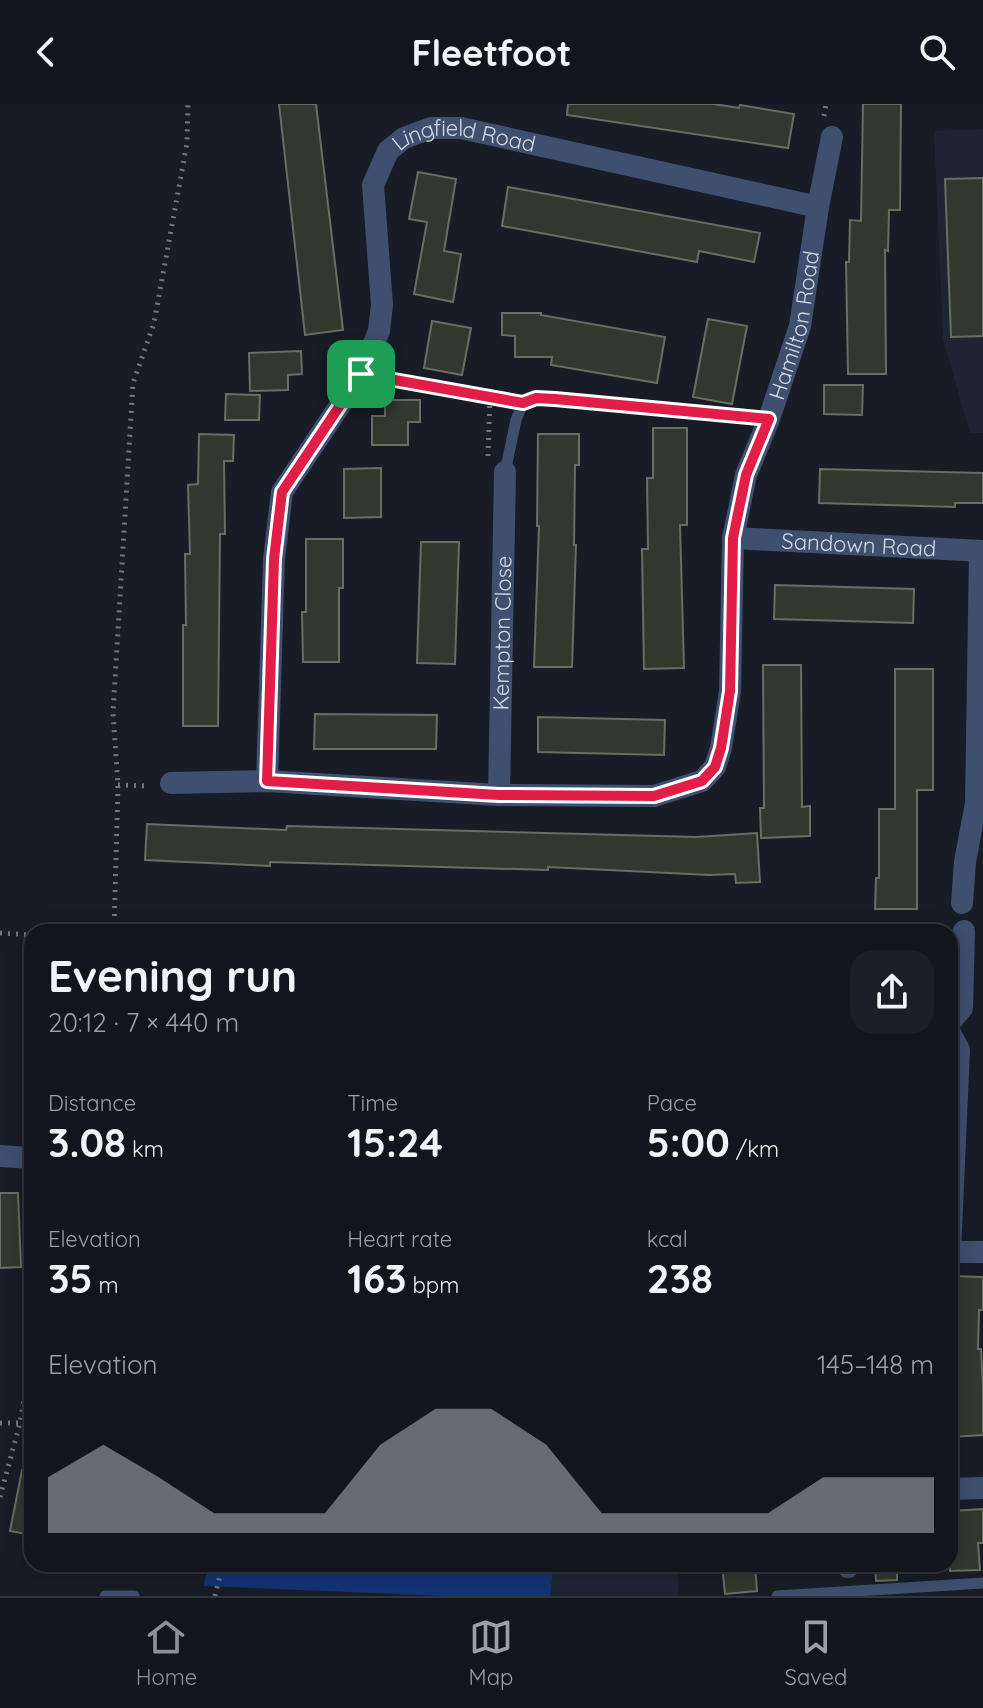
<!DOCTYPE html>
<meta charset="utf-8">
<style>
:root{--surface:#11151c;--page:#1a1e25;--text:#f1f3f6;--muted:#9c9fa3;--line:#30343b;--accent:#8c9099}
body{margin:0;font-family:Quicksand,sans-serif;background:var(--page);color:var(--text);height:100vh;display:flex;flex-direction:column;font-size:30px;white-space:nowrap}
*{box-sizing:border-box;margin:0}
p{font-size:26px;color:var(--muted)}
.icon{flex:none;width:44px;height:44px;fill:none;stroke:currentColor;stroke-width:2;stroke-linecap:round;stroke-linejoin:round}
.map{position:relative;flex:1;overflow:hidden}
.side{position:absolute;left:24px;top:820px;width:934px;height:648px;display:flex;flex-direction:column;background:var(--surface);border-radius:24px;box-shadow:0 4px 20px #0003,0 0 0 2px var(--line)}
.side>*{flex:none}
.pin{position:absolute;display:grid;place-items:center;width:68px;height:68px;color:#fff;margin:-34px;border-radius:16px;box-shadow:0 4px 12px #0006}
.round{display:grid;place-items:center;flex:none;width:84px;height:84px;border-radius:24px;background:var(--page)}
.overview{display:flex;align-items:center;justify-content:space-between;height:136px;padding:0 24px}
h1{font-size:44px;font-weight:700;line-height:60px}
.stats{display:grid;grid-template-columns:repeat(3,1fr);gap:12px;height:136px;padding:8px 24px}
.stats div{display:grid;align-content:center}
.stats b{font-size:40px;font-weight:700}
.stats small{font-size:22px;font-weight:400}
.stats p{font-size:22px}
.chart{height:224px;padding:16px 24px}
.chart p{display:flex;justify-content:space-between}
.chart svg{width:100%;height:144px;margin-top:8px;fill:var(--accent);opacity:.7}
header{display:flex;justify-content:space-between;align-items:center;height:104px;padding:0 24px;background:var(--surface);font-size:36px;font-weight:700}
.tabs{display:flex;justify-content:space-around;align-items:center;height:112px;border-top:2px solid var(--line);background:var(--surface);font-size:22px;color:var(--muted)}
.tabs a{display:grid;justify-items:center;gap:4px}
.tabs .selected{color:var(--accent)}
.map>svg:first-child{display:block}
.built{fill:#1d2534}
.green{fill:#123375}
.building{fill:#32382d;stroke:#676e62;stroke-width:2}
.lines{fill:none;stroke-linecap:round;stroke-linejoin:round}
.path{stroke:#72777f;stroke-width:5;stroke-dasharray:2 6;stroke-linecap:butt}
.service{stroke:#3e4f6f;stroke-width:11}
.minor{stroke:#3e4f6f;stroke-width:22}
.route-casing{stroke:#fff;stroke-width:16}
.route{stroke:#e11d48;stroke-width:10}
.labels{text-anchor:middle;stroke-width:8;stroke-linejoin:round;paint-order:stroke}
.street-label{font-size:22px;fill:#d5d9df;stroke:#171c26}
</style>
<header><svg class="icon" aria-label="back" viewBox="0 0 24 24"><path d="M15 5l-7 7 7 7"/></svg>Fleetfoot<svg class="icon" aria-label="search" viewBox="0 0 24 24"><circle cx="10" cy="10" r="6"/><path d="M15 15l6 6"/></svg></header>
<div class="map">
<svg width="983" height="1492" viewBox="0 0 983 1492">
<rect width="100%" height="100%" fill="#171c26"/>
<path class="built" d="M983 25V329H970L943 235 934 27Z
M554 1460H679L678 1492H550Z"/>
<path class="green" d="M208 1460H554L550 1492H443L204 1482Z"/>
<path class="building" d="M279 0H316L343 226 305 231Z
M568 0H714L739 4 740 1 794 10 788 44 567 11Z
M863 0H901L900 106H889L888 147 885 146 886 270H848L846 158H849L850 116 861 117Z
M418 68 456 75 444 147 461 150 453 198 414 190 427 118 409 115Z
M983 74V232L951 233 945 75Z
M508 83 760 129 754 158 699 147 697 158 502 122Z
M502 209H541V211L665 233 657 279 551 261 552 253H515V232L502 231Z
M708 215 747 222 732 300 693 293Z
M432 217 471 224 462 271 424 264Z
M301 247 302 270 288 271V286L250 287 249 249Z
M824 281H863L862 311 824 310Z
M226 290 260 291 259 316H225Z
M385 296H420V318H408V341H372V312H385Z
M653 324H687V421H680L684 564 644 565 642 445H648L647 374H653Z
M199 330 234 331 233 357H224L225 430H220L218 622H183V521H186L185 450H190L188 381 198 380Z
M538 330H579V361H575L574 441H576L572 563H534L539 422H537Z
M381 364V413L344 414V365Z
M820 365 983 369V399H955V403L819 399Z
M306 435H343V484H339V558H303L302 508H306Z
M421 438H459L455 560 417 559Z
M775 481 914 485 913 519 774 515Z
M763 561H801L802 703 810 702V732L761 734 760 704H764Z
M895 565H933V686H917V805H875L876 774H879V705H895Z
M315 610 437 611 436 645H314Z
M538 613 665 616 664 651 538 648Z
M147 720 286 726 287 722 696 733 757 729 760 778 736 779 735 770 709 771 548 763V766L270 758V762L145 756Z
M0 1089H18L21 1163 0 1164Z
M950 1172 983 1173V1206H979L978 1245H981L983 1283V1331L953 1333 950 1247 954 1246 955 1204H950Z
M22 1366 32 1367V1431L10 1427Z
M983 1405V1439H978L980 1466 950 1467V1407Z
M722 1460H755L757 1487 725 1490Z
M875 1460H897V1476L876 1477Z"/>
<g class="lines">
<path class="path" d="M824 12 826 0
M381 274 505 296
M666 306 748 313
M488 352 490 293
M118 681 149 682
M114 828 118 681 113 609 133 279 154 219 187 39 188 0
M0 829 32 831
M0 1319H20
M0 1393 20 1319 32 1248
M215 1492 222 1463 225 1460"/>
<path class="service" d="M505 368 516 316 523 299C554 288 615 301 649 305
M609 826V828
M105 1492H134
M777 1492 983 1479"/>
<g class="minor">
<path id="s1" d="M733 434 983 447"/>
<path id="s2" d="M267 677 274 455 282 388 361 270 379 227 382 201 373 81 388 47 404 34 431 24H461L818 103"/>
<path id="s3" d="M171 679 267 677 499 691 654 692 702 677 715 663 721 644 730 587 733 434 746 371 769 315 800 222 818 103 832 33"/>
<path id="s4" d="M499 691 505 368"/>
<path d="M962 799 965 758 976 699 980 447"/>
<path d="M950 918 962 904 964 827"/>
<path d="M950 929 959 946 950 1148"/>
<path d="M0 1052 32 1054"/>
<path d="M950 1148H983"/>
<path d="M950 1385 983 1384"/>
<path d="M848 1460V1463"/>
</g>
</g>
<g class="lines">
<g class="route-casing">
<path id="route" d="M361 270 523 299 536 294 555 295 769 315 746 371 733 434 730 587 721 644 715 663 702 677 654 692 499 691 267 677 274 455 282 388Z"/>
</g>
<use href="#route" class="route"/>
</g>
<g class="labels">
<g class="street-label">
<text dy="8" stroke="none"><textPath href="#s2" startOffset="744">Lingfield Road</textPath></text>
<text dy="8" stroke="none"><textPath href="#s3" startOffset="1006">Hamilton Road</textPath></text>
<text dy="8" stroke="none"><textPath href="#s1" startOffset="126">Sandown Road</textPath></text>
<text dy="8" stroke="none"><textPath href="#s4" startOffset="162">Kempton Close</textPath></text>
</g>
</g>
</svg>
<div class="pin" style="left:361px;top:270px;background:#1e9e55"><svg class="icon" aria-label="arrive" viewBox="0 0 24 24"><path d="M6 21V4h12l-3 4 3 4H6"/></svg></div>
<section class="side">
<div class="overview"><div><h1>Evening run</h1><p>20:12 · 7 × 440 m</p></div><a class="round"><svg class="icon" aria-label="share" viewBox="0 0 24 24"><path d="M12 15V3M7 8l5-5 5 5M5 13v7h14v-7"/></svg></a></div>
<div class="stats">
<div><p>Distance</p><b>3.08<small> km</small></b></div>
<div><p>Time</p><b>15:24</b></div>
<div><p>Pace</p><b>5:00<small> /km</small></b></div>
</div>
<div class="stats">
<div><p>Elevation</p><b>35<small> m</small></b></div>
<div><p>Heart rate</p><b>163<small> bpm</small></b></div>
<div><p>kcal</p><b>238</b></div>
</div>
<div class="chart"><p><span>Elevation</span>145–148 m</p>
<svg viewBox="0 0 160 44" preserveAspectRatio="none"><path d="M0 44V27L10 17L20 27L30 38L40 38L50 38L60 17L70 6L80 6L90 17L100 38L110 38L120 38L130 38L140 27L150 27L160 27V44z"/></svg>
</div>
</section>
</div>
<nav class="tabs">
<a class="selected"><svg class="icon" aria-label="home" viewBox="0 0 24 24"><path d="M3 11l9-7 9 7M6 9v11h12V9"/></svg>Home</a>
<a><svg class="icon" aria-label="map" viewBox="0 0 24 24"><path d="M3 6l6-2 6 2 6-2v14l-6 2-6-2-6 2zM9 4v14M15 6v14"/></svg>Map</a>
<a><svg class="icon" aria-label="saved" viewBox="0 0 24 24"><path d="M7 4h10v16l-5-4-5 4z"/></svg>Saved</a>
</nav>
